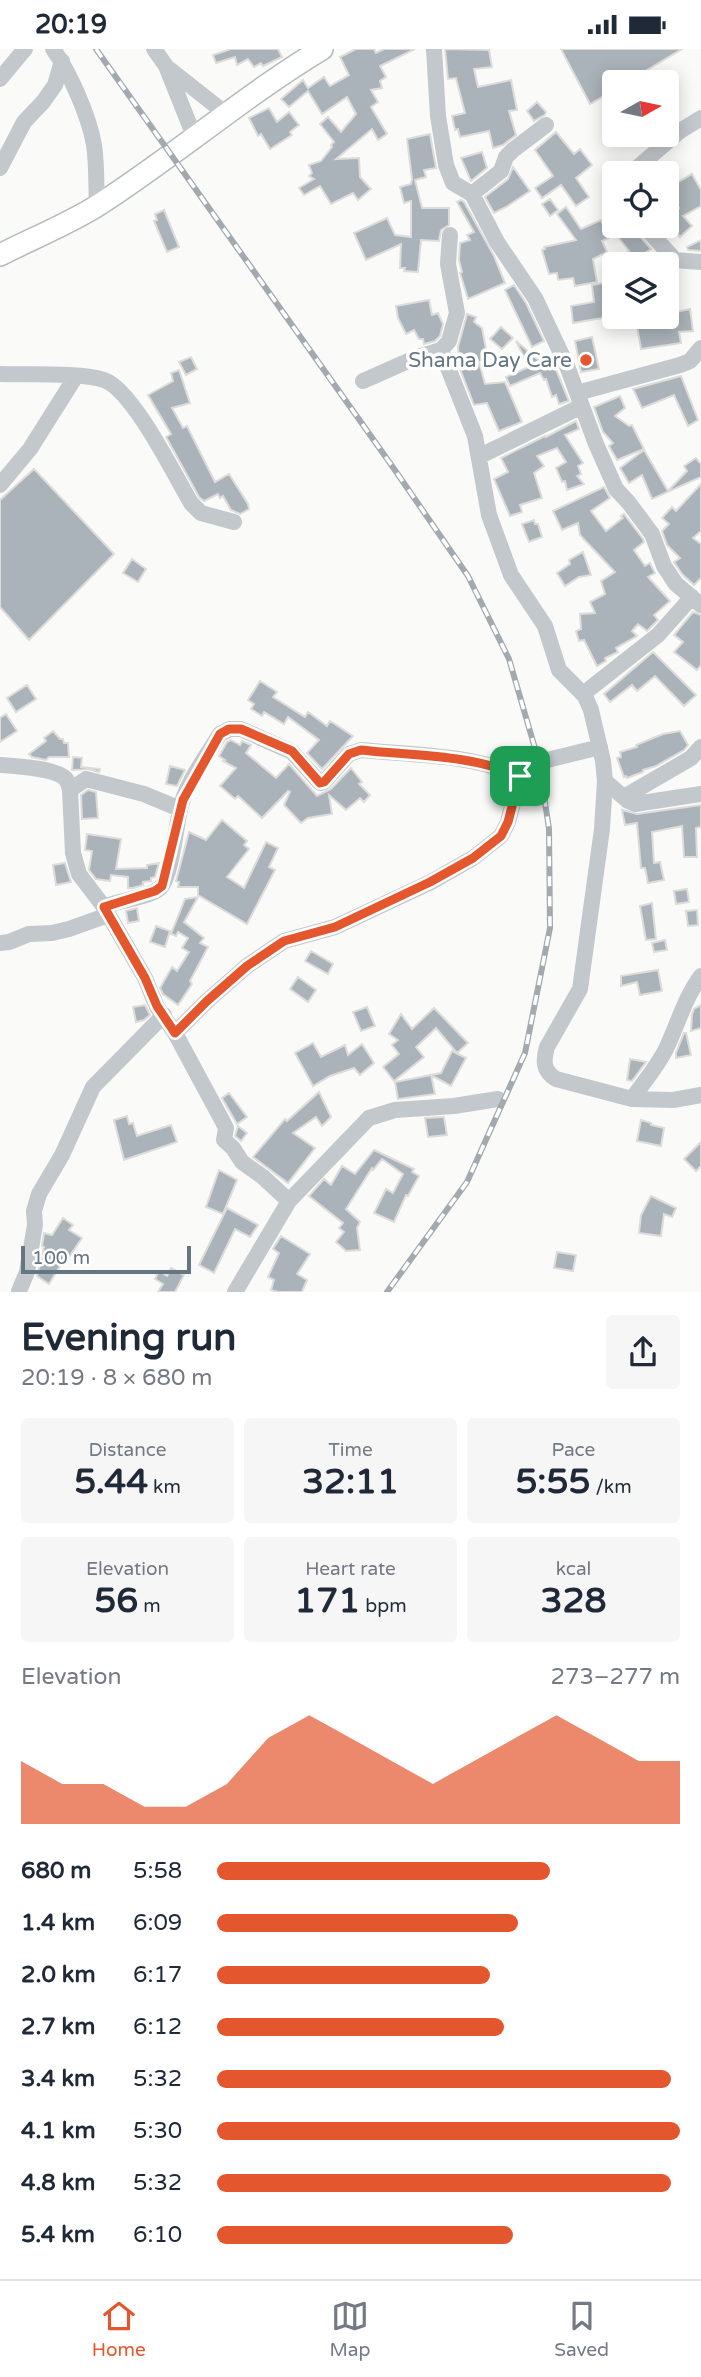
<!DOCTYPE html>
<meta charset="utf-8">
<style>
:root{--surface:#fff;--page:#f6f6f7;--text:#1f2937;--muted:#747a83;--line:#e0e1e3;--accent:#e4572e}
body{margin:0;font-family:"Varela Round",sans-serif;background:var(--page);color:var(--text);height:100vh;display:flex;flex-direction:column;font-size:26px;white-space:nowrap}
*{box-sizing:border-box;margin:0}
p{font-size:23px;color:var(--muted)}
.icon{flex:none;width:38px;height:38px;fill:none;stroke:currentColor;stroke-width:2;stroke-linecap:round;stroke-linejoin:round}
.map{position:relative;height:1243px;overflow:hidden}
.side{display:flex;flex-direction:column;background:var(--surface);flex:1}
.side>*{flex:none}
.needle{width:46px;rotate:81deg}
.controls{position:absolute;left:602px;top:21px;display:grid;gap:14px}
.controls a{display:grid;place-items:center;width:77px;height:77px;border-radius:7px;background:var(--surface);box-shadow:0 4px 18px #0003;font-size:35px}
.scale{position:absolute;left:21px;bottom:18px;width:170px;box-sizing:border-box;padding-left:7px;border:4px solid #657683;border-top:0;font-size:19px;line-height:24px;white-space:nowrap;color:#657683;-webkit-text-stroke:5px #fff;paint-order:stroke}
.pin{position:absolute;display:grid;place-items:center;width:60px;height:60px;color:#fff;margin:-30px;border-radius:14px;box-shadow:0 4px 10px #0006}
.round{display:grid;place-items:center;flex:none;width:74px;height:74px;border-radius:7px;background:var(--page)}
.summary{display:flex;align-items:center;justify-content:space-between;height:119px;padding:0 21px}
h1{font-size:38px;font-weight:800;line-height:52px}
.stats{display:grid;grid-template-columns:repeat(3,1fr);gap:10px;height:119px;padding:7px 21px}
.stats div{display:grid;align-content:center;border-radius:7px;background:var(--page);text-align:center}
.stats b{font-size:35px;font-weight:800}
.stats small{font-size:19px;font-weight:400}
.stats p{font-size:19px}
.chart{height:196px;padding:14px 21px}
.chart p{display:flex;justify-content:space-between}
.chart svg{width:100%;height:126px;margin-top:7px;fill:var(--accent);opacity:.7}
ul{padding:0 21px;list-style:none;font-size:23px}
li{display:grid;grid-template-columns:112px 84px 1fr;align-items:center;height:52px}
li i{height:18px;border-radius:9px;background:var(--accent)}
.status{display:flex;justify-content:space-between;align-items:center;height:49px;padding:0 35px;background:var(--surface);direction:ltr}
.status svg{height:19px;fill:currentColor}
.tabs{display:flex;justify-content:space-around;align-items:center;height:98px;border-top:2px solid var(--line);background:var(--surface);font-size:19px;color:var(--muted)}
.tabs a{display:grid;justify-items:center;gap:4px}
.tabs .current{color:var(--accent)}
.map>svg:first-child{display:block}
.building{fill:#aab3b9;stroke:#dcdcda;stroke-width:2}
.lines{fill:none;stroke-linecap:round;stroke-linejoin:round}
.major-casing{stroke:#b5babe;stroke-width:24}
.minor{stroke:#c3c8cc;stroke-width:16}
.major{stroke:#fff;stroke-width:21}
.rail-casing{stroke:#a2aab0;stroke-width:6}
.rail{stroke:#fff;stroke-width:3.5;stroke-dasharray:10;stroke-linecap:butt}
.route-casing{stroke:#fff;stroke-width:14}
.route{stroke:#e4572e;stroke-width:9}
.poi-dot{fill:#e4572e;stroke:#fff;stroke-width:2.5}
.labels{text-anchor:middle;stroke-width:7;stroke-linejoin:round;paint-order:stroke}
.poi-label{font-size:21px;fill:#657683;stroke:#fff;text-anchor:end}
</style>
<div class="status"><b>20:19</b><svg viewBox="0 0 49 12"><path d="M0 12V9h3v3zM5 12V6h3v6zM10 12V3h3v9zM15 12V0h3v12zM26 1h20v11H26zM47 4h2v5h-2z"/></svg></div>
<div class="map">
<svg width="701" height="1243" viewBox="0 0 701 1243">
<rect width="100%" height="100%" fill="#fafaf8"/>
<path class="building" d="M231 0H278L282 8 263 17 261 14 254 18 248 10 237 16 235 8 216 14 213 6Z
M356 0H374L376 4 384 0H415L380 17 386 28 380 32 382 39 371 41 378 53 371 58 387 85 378 91 372 80 336 110 359 109 360 128 371 140 358 151 353 144 331 155 320 137 304 146 299 139 314 130 309 127 312 124 309 116 321 112 332 98 331 96 334 93 320 75 328 68 341 83 356 65 347 48 322 65 308 42 289 58 281 50 303 31 308 39 324 28 330 37 349 26 340 8Z
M445 0 489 1 492 18 474 20 478 38 511 31 517 61 509 62 516 86 503 96 493 99 489 82 460 88 458 80 455 81 452 67 465 64 456 29 448 30Z
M561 0H682L627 33H614V41L590 55Z
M537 53 546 63 545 66 534 72 527 62Z
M269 59 277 73 289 63 299 76 290 83 292 86 270 100 261 85 258 87 249 69Z
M556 83 574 105 580 100 592 116 576 129 589 148 576 157 561 136 542 149 535 139 553 127 535 101Z
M430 85 436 119 424 121 426 128 415 131 422 159H449V176L441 181 439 192 421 191 418 223 404 222 405 219H400L401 195 366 211 354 184 387 169 395 186 411 188V152L404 154 400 138 411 135 412 130 407 90Z
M482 103 487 119 471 132 461 109Z
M513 118 530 142 506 158 494 164 485 148 508 130Z
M692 125 701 141V157L683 167 692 177 680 188 669 176 663 179 661 177H667V170L679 159 668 139Z
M550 150 558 161 550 167 542 155Z
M461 151 464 153 494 207 505 234 468 250 460 224 462 223 459 211 460 194 470 191 467 186 474 183 457 153Z
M566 158 581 180 601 171 609 189 602 192 607 203 593 210 597 233 575 237 573 229 558 231 557 224 549 225 542 201 545 200 544 198 576 191 557 165Z
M164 161 179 198 167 203 154 172 157 171 155 165Z
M625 177H631L651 200 628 215H622L618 209 629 202 615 184Z
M701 191V202L688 201 687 198Z
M610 233 614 267 573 274 571 257 594 253 592 236Z
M514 236 526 254 544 292 532 298 505 241Z
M429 251 432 266 438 264 443 275 440 287 435 292 424 295 423 290H419L414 281 406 285 398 269 396 257Z
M690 260 693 282 679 283 681 294 641 300 637 277 643 276V273L649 272 648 269 667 268V265Z
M467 265 476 268 474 273 482 279 488 311 479 313 485 335 505 333 522 373 499 382 487 354 474 356 460 320 458 298Z
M501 278 513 289 502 300 490 290Z
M592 288 599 320 581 323 575 292Z
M516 292 543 315 552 311 569 352 559 355 556 346 552 348 546 330 544 331 540 324 510 337 506 328 529 318Z
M191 308 197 320 186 326 179 313Z
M179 321 190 354 172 359 183 379 187 377 215 433 229 425 248 455 249 460 240 465 231 461 223 447 220 449 218 445 204 452 199 448 170 395 166 388 171 385 148 346 173 332 171 324Z
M681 327 698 371 688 377 674 346 642 359 633 340Z
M620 347 625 359 615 367 629 377 632 376 644 400 617 411 609 397 613 394 603 383 594 358Z
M576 372 579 380 565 386 583 414 578 417 581 425 577 427 584 435 567 441 565 432 562 433 556 419 566 413 557 399 537 407 544 417 534 424 542 449 520 456 522 463 510 467 494 430 508 423 501 409 545 387 546 388Z
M644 401 668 442 687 422 684 417 696 409 701 415V428L652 450 642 426 629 434 620 419Z
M34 420 114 505 29 591 0 558V451Z
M701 435V482L693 489 701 495V529L694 536 682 525 674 513 680 509 667 496 662 482 669 475 662 469 672 458 676 462Z
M604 438 610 449 591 462 606 482 623 469 621 467 624 465 643 490 644 493 634 501 645 517 650 514 655 524 648 528 670 552 654 566 658 571 647 582 638 575 632 582 637 587 616 599 618 603 605 609 606 612 597 617 584 591 579 592 576 582 581 580 580 565 595 564 590 553 605 545 601 532 615 523 580 486 578 474 562 481 553 462Z
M534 471 535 475H538L542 488 529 493 522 475Z
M583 503 591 526 579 528 565 537 557 524 570 515 569 511Z
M132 510 146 520 138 533 123 524Z
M693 563 701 566V616L697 621 674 603 683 593 674 586Z
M653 603 696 646 684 657 655 627 637 642 632 636 610 653 604 645Z
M260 632 277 643 273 648 305 668 308 663 327 677 330 672 353 687 322 720 307 704 319 691 288 668 284 675 264 663 262 667 251 660 254 655 248 651Z
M27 636 36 650 16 663 7 649Z
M6 665 17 682 0 693V669Z
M53 682 60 690H63L64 694H68L69 708H49L46 711 32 708 29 705 46 692 44 689Z
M680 682 688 696 684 701 656 717 643 721V723L627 729 626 727 624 728 617 709 621 708 620 703 637 698 636 696 663 685Z
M231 691 240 696 242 692 251 696 246 704 276 729 289 715 317 747 331 740 351 719 362 733 359 735 370 746 364 753 360 749 346 761 329 746 332 765 308 769 301 774 284 756 290 743 288 742 262 769 238 747 235 750 220 737 236 719 223 712 225 711 219 707 227 693Z
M73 708 82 709 81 718 100 720 99 723 88 720 72 721Z
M170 717 185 721 177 737 166 735Z
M88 741 96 743 98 769 82 770 81 746Z
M701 756V778L696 779 697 808H684L682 777 652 783 654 814 660 813 664 831 648 834 645 819H641L637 774 625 776 622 761 637 765Z
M222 771 247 792 244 796 249 800 227 828 244 839 266 793 278 799 269 818 275 821 247 875 198 846V838H178L179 833 176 832 189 783 206 791Z
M87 785 121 790 116 820 147 819V816L159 814 155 828 151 829V832L143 833V836L133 839H128V828L111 826 110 832 96 830 89 821 92 802 85 801Z
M65 814 71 833 56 836 53 816Z
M687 840 689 853 676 855 674 842Z
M198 848 184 873 204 889 200 894 208 898 190 932 192 935 178 956 163 945 160 939 172 918 177 922 189 903 182 899 188 889 178 883 176 887 171 885 185 850Z
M652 854 656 890 646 891 640 857Z
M137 859 139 872 128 874 126 862Z
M697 861 698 876 688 877 686 862Z
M156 877 170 882 165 898 150 893Z
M665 891 667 901 654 903 652 894Z
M311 902 333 915 328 925 305 912Z
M658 921 662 942 640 946 637 933 621 937V927Z
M298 928 316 941 308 953 290 940Z
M145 956 150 966 144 971 136 973 133 958Z
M701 956V979L691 982 692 966 694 960Z
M367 958 375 977 361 982 353 963Z
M434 959 468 994 457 1004 436 979 416 998 424 1008 394 1032 383 1018 399 1005 392 996 398 991 389 985 401 965 412 980Z
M684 984H686L691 1006 676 1009V1004Z
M313 994 321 1008 345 996 348 1006 362 995 374 1014 360 1026 354 1019 330 1027 313 1037 295 1004Z
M452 1002 466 1009 451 1037 431 1026 435 1045 398 1050 395 1033 441 1024Z
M630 1010 646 1013 632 1032 627 1031Z
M319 1043 331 1068 322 1077 316 1068 293 1084 315 1099 288 1134 253 1108 285 1070 287 1072Z
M229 1044 247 1068 237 1075 222 1049Z
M127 1067 129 1075 133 1074 137 1087 171 1076 177 1093 124 1111 114 1071Z
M444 1068 447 1086 428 1088 425 1069Z
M641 1071 651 1074V1076L664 1079 661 1097 637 1092Z
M238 1077 247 1084 241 1092 235 1087Z
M701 1093V1117L696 1122 684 1110Z
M374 1101 414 1120 412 1123 419 1127 408 1147 406 1146 394 1173 374 1164 386 1140 393 1144 403 1125 382 1110 373 1121 372 1119 346 1160 360 1173 357 1179 360 1201 346 1202 336 1193 344 1183 339 1179 343 1174 309 1147 324 1130 331 1136 342 1117 355 1125Z
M219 1121 237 1131 223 1165 206 1158Z
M651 1147 676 1159 672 1168 664 1165 661 1187 639 1184 641 1166Z
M227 1159 258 1176 250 1188 235 1180 214 1224 199 1216Z
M63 1169 73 1176 69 1181 82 1189 67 1211 65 1209 49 1235 37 1227 44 1198 42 1197 44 1184 52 1186Z
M281 1187 310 1205 297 1225 307 1231 302 1243H278L271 1241 274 1231 268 1228 279 1204 273 1200Z
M557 1203 576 1206 573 1222 554 1219Z
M171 1219 184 1226 175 1243H158L163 1235 155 1230 159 1222 167 1227Z"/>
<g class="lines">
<g class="major-casing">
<path id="major" d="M0 206C33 189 69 175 100 155 176 106 244 47 322 0"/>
</g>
<path class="minor" d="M53 0C70 24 89 67 94 96 97 116 96 137 97 157
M154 0 166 17 194 87
M434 0 438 67 446 116 453 134 472 145 497 193 535 249 567 317 596 395 616 440 629 454 652 485 664 517 676 535 701 556
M168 19 225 64
M0 30 25 0
M0 119 24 73 43 53 55 36 62 12
M631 124 680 82 701 69
M472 145 501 122 506 108 513 101 546 76
M644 177 675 211 701 213
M441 301 475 387 489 466 511 526 545 577 559 621 585 647 591 661 603 712 605 732 602 780 580 940 547 998C543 1012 543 1022 556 1030L632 1050 673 1051 701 1046
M0 325C25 326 82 323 104 331 133 341 175 427 191 454L201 464 234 473
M363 332 415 309 441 301 449 292 457 264 448 215 450 186
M577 344 680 316 690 312 701 299
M480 407 582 357
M0 436 30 400 76 327
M583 645 658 586 692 548
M0 716C16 717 49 719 62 727 68 730 69 736 70 741L73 804 79 825 104 858 145 929 157 958 175 984 223 1073 226 1079 224 1091 233 1099 242 1113 263 1128 289 1152
M605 732 628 752 635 755 701 745
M70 741 86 730 144 745 180 760
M624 748 691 709 701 698
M104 858C119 851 148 849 160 839 171 829 176 778 180 761 185 735 206 708 220 685L230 680H241L292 703 320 734 324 733 349 705 361 701C413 706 470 705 520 727
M0 894 9 893 29 885 52 884 69 880 108 866
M175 984 207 952 247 917 284 892 335 878 431 833 473 809 501 787 508 773 520 727 539 713 600 698
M632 1050C643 1034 657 1018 666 1000 678 975 684 950 701 927
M19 1242 27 1223 35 1176 34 1162 39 1145 62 1106 93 1038 164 966
M235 1243 289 1152 369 1069 395 1061 454 1057 498 1050"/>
<use href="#major" class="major"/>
<g class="rail-casing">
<path id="rail" d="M96 0 390 414 468 527 509 610 539 713 549 780 550 879 525 1004 467 1133 387 1243"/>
</g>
<use href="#rail" class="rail"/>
</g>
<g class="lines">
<g class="route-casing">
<path id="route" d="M229 680H241L292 702 320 734 324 733 349 705 361 701C414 707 470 705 520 727L508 773 501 787 473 809 430 833 335 878 284 892 247 917 207 952 175 984 157 957 145 929 104 858 155 842 162 837 183 751 220 685Z"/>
</g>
<use href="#route" class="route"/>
</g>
<circle class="poi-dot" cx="586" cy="311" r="7"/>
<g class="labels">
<g class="poi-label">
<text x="572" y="318">Shama Day Care</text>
</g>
</g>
</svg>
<div class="controls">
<a><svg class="needle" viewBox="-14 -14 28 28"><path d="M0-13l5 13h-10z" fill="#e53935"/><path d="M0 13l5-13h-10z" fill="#747a83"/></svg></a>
<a><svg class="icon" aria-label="locate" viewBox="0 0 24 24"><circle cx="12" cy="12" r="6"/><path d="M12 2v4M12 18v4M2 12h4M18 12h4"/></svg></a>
<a><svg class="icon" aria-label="layers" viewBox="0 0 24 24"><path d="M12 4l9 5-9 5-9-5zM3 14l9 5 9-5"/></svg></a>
</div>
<div class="scale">100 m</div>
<div class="pin" style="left:520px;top:727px;background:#1e9e55"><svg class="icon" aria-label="arrive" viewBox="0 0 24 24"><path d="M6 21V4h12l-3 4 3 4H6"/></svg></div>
</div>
<section class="side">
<div class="summary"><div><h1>Evening run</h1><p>20:19 · 8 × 680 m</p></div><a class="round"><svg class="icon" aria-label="share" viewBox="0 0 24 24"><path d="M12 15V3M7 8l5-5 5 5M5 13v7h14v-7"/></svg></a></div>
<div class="stats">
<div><p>Distance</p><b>5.44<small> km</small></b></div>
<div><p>Time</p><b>32:11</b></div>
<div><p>Pace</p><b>5:55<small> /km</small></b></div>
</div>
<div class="stats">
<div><p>Elevation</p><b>56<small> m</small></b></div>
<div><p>Heart rate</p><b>171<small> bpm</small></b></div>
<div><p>kcal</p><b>328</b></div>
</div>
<div class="chart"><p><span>Elevation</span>273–277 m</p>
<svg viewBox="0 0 160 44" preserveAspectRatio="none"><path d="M0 44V22L10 30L20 30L30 38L40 38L50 30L60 14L70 6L80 14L90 22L100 30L110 22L120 14L130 6L140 14L150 22L160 22V44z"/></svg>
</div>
<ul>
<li><b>680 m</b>5:58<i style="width:72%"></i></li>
<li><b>1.4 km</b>6:09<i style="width:65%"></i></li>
<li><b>2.0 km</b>6:17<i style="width:59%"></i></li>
<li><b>2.7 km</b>6:12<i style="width:62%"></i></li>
<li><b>3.4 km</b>5:32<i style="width:98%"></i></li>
<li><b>4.1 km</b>5:30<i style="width:100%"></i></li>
<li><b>4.8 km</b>5:32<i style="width:98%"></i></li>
<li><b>5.4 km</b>6:10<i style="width:64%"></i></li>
</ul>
</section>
<nav class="tabs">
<a class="current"><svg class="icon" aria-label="home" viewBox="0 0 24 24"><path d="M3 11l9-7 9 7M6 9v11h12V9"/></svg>Home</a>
<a><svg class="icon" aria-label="map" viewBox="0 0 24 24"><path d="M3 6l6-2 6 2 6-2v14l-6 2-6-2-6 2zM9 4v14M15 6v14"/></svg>Map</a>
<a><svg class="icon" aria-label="saved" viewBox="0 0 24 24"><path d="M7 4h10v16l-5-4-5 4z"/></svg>Saved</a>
</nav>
